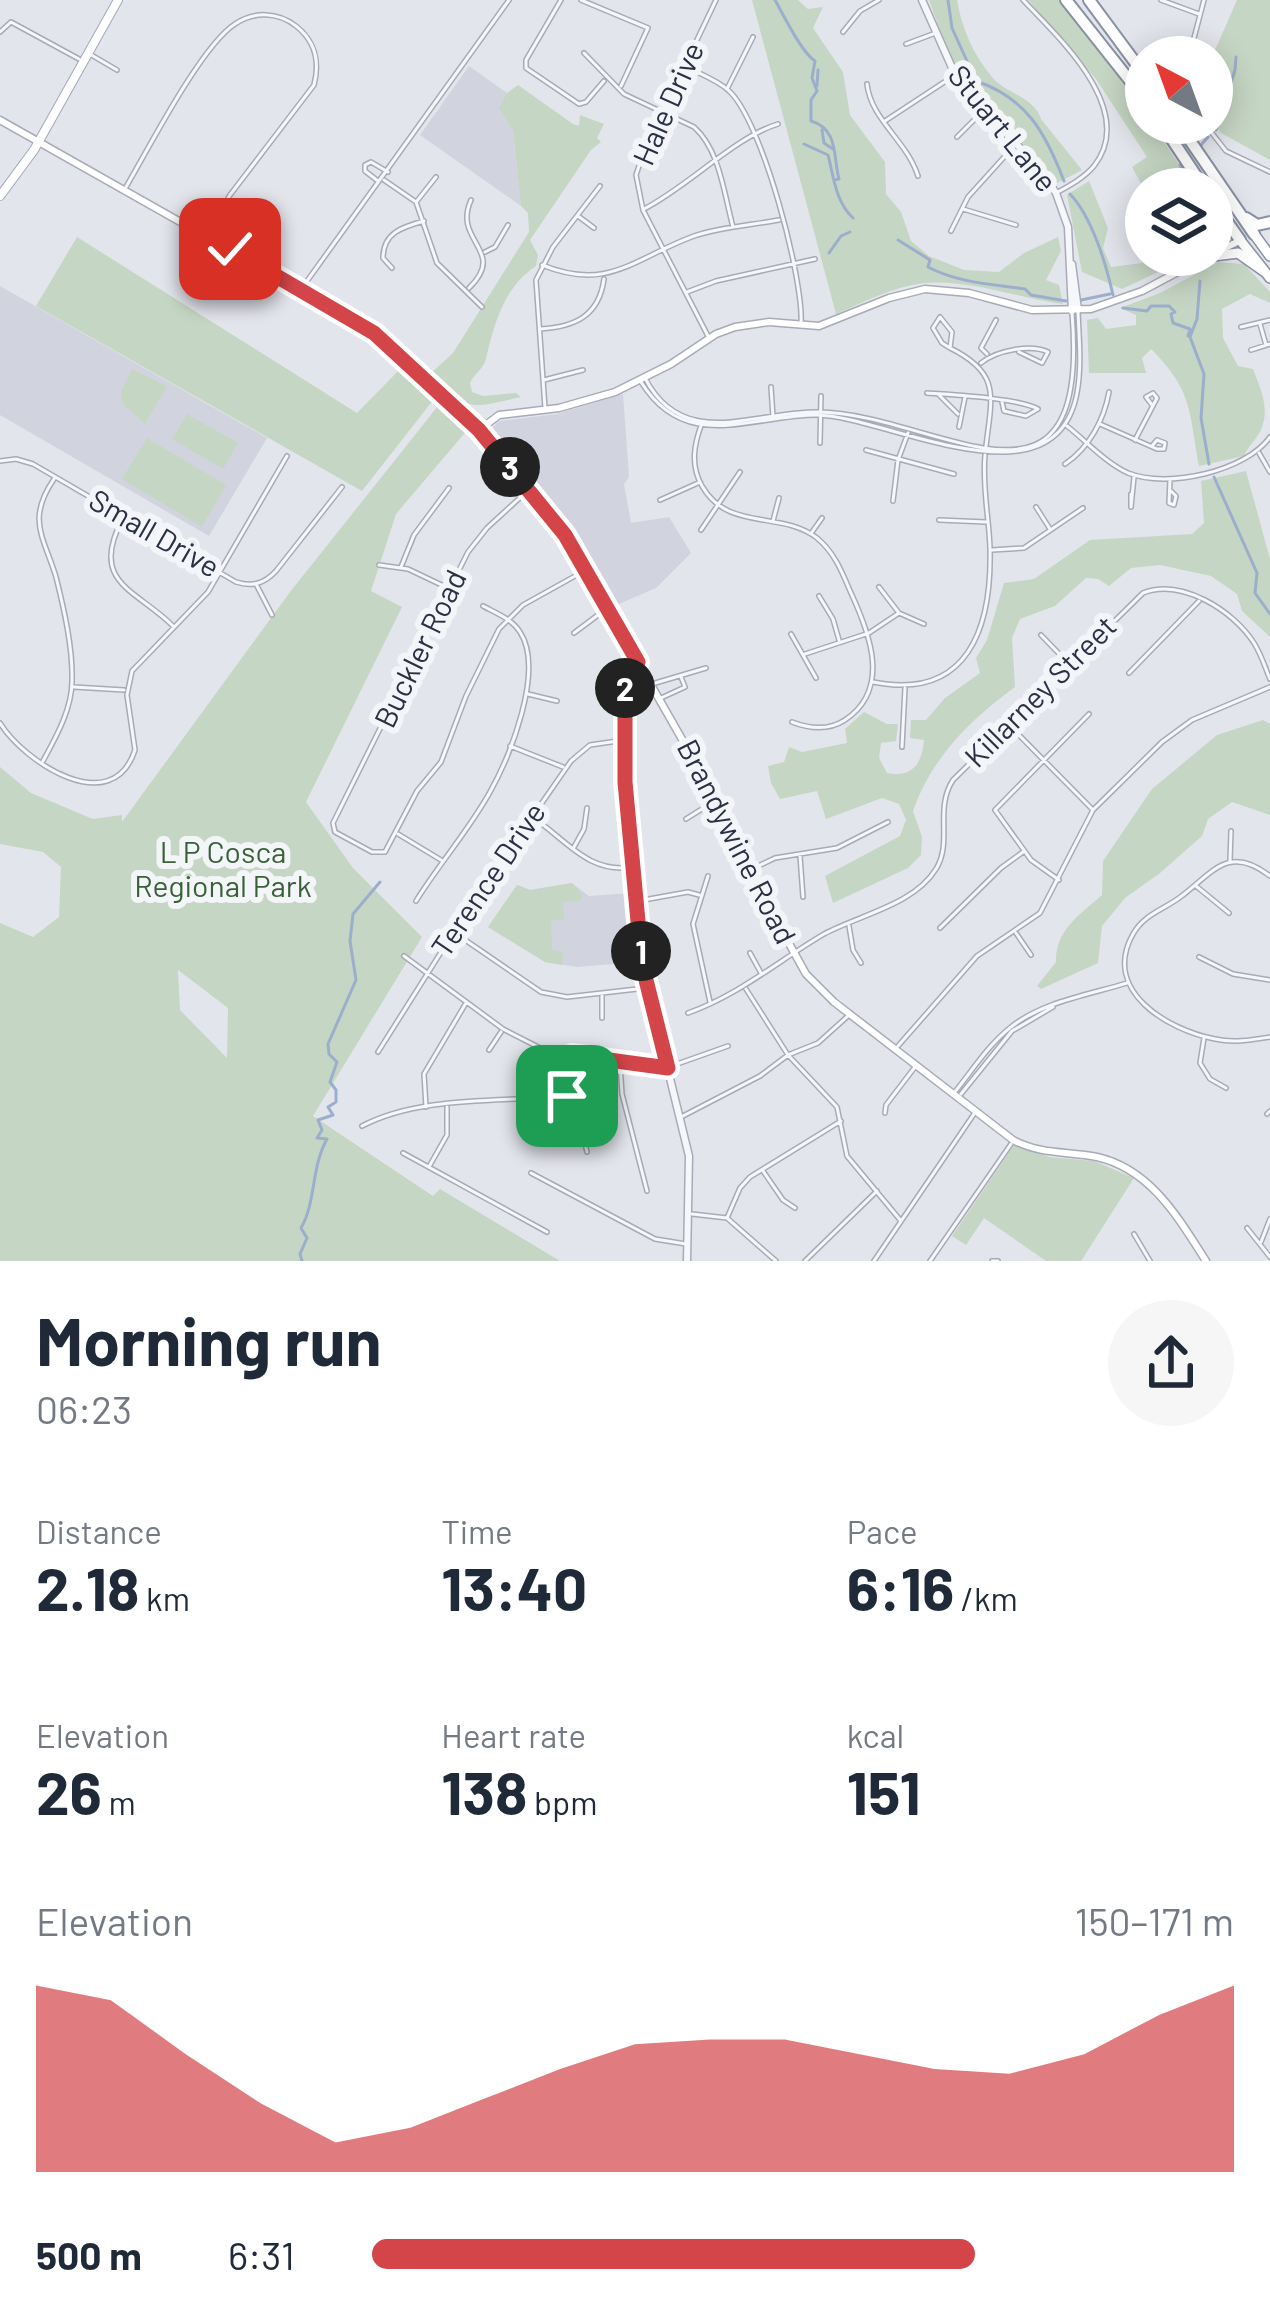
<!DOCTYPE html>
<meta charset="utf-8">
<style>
:root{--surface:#fff;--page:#f6f6f7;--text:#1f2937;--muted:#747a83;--accent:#d44549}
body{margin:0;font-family:Barlow,sans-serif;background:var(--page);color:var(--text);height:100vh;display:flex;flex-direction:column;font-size:45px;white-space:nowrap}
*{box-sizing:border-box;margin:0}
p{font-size:39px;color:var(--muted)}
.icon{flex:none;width:66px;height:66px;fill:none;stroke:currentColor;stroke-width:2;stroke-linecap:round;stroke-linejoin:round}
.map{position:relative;height:1261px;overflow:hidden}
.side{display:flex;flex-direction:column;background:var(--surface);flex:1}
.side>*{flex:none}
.needle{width:78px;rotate:319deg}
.tools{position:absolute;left:1125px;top:36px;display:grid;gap:24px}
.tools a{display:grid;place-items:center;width:108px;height:108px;border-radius:50%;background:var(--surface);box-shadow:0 6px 30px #0003;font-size:60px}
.pin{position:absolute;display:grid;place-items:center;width:102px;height:102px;color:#fff;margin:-51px;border-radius:24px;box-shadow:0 6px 18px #0006}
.km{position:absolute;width:60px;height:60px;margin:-30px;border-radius:50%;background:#222;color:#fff;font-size:33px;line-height:60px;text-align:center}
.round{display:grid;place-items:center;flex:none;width:126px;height:126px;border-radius:63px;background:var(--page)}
.head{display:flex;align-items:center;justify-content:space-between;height:204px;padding:0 36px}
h1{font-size:66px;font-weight:700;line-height:90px}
.metrics{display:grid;grid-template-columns:repeat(3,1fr);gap:18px;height:204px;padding:12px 36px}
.metrics div{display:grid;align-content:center}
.metrics b{font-size:60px;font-weight:700}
.metrics small{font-size:33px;font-weight:400}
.metrics p{font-size:33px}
.chart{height:336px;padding:24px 36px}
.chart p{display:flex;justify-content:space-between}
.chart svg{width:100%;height:216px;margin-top:12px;fill:var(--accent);opacity:.7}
ul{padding:0 36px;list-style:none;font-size:39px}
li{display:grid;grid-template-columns:192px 144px 1fr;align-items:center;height:90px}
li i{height:30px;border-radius:15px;background:var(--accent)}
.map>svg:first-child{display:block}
.built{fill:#d1d4de}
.green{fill:#c6d6c4;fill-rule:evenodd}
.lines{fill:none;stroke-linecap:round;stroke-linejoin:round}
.stream{stroke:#9daecd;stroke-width:3}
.minor-casing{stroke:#a8abb7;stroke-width:6}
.tertiary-casing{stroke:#a8abb7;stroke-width:9}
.secondary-casing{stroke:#a8abb7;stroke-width:9}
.primary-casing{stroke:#a2a8b8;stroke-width:10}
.trunk-casing{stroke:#8a91a3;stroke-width:12}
.motorway-casing{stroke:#8a91a3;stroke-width:14}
.minor{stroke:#f6f7fa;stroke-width:3}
.tertiary{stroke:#f6f7fa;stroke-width:6}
.secondary{stroke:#fff;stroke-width:6}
.primary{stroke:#fff;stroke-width:8}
.trunk{stroke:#fff;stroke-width:9}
.motorway{stroke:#fff;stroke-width:10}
.route-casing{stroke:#fff;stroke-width:24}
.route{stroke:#d44549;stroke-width:15}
.labels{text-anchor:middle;stroke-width:12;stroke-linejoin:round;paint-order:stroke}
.street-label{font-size:30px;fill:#2a3045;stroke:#f3f5f9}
.park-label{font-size:30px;fill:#396137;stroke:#f3f5f9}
</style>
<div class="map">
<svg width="1270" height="1261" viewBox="0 0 1270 1261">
<rect width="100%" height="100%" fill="#e3e5ec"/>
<path class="built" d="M469 66 507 93 500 108 513 131 521 206 420 135Z
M0 286 267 438 209 536 0 415Z
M623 394 629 477 624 484 631 523 669 517 691 553 656 588 612 607 571 536 488 433 499 421 557 414Z
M572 883 589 896 631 893 637 962 577 967 545 962 488 927 517 885 530 890Z"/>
<path class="green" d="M752 0H798L808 9 823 7 813 28 843 72 850 115 885 162 886 194 901 212 911 241 929 256 964 270 999 272 1024 253 1058 237 1061 251 1046 280 1059 285 1063 304C1018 298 969 279 924 283 892 287 864 302 836 314Z
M929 0H957C962 29 973 54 992 77 1006 94 1035 97 1041 119L1082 170 1057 183C1033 148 1000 125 972 94 950 69 941 31 929 0Z
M1028 0H1059C1083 27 1142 88 1146 123H1151L1196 189H1146V193L1132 167 1147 157 1096 79Z
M1237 0H1270V160L1221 133 1212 120V57Z
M518 85 573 124 579 126 580 115 604 124 597 138 601 142 591 150 530 240 538 255 536 266C504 287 494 324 486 359 484 368 474 374 470 383L472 392 483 396 516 393 521 397C467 409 473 412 429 375L453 353 529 232 528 213 521 206 513 131 499 108 507 93Z
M1089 181 1108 228 1103 248 1111 267 1142 263 1146 248V255H1194L1122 289 1082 272 1067 195Z
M77 237 357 413 402 367 434 399 362 491 36 306Z
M1218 262 1244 264 1270 292V303L1250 294 1222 309 1223 338 1238 366 1253 369C1261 390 1270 408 1261 430 1256 440 1248 446 1244 456L1199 466C1189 411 1193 391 1151 349L1142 358 1146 373H1089L1087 320 1098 318 1106 329 1136 325V315L1120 308 1160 293Z
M132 369 167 386 145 424 123 404 121 392Z
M442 401 469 428 396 514 371 591 402 607 306 802 353 868 422 937 313 1116 433 1196 440 1189 560 1261H0V923L33 937 59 917 61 867 43 852 0 844V767L31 793 93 819 122 815V822L290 592ZM178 970 228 1008 227 1058 180 1010Z
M187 414 238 443 223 469 172 439Z
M147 438 226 485 202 527 122 479Z
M1246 471 1270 559V637L1242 611 1237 594 1211 576 1160 565 1131 568 1109 586 1098 579 1086 578 1055 606 1020 619 1012 638 1015 687C970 720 932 757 913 811L922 837 921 855 908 868 833 903 825 876 900 836 906 820 899 804 882 798 826 819 817 791 780 799 771 783 768 766 784 762 789 747 802 752 847 743 845 729 864 712 887 724H898L896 741 881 743 879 758 887 773C913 778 922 763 924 740L910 738 911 720H926L945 698 980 673 976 658 987 640 1004 583 1034 579 1090 540 1192 534 1204 523 1201 481Z
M1263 720 1270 724V815L1232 802 1208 819 1202 836 1160 873 1125 898 1102 926 1098 963 1041 989 1037 986 1056 962C1055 931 1079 915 1102 895L1103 861 1152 789 1217 735Z
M572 883 582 894 580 901 563 902 564 919 551 921 552 950 563 952 562 965 545 962 488 927 517 885 530 890Z
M1015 1144 1049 1157 1094 1161 1134 1178 1081 1261H1046L984 1218 966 1245 952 1236Z"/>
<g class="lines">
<path class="stream" d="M775 0C784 16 802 53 815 61L812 78 817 91 811 100V121C839 129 833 158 839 179L834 180
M948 0 952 28 976 81C1027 98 1046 134 1064 181
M817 86 818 70
M822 130 824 143 833 149
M1216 130 1235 70 1236 57
M804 144 828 155C833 173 835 202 853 218
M1201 145 1208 137
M1180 165 1190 189
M1070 194C1092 217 1106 264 1113 295
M898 240 930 260 928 267C958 283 992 284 1025 289L1031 295 1066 301
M829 253 841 236 850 232
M1200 281 1197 319 1190 337 1204 374 1201 418 1209 464
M1081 300 1110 294
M1123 308 1147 311 1151 306H1169L1175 312 1171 314 1173 323 1190 329 1188 336
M1214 477 1257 573 1255 593 1270 614
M302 1261 300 1254 307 1238 301 1228C316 1203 311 1167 327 1139L317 1138 322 1130 318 1120 333 1115 328 1107 336 1102V1090L330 1082 337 1062 329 1054 328 1044 356 980 350 941 353 914 380 882"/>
<g class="minor-casing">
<path id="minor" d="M561 0 526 60V68L579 104 586 102 604 81
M581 0 648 28 621 86
M1023 0C1059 38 1138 110 1094 166 1084 178 1069 186 1056 193
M1161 0 1199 14
M0 32 11 22 79 59
M843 32 860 11 879 0
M906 44 933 34
M88 53 117 70
M584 53 624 94 694 127C720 150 724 194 733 227
M1189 57 1204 0
M687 67C700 74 717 80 728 90 762 119 804 280 801 324
M867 84C871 120 907 141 918 176
M728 87 753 37
M885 121 952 77
M1204 123 1226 151 1270 172
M957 137 981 113
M384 180 416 202 437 263 482 307
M378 181 365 171V165L371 162 388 172
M126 187C149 148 201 46 235 24 254 11 278 12 296 26 315 41 320 62 314 85L230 195 207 234
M417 201 436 177
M644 209C689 186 735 137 778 124
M963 209 1016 225
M578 216 594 228
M951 231 968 197 1015 145
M485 252 495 247 508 225
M542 265C609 292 634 258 694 236 720 227 752 225 779 220
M392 268 383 258C383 233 402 227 424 221
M302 288 509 0
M469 288C508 250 452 242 471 200
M687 292 716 281 815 259
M940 317 952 332 950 348 942 343 933 328Z
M1260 324 1266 345
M1241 327 1270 320
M540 329C575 327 599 316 604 279
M708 336 643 210 636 175 644 151 716 0
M950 348C1001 373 992 396 986 446
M1251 350 1270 344
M987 354 981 348 996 320
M981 363C997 350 1031 344 1048 352L1042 363 1019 352
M645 378C683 452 755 411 818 412 937 413 1091 544 1072 313
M544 380 583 370
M641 382C686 454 751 415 817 415 886 416 1055 511 1077 393 1082 366 1079 338 1078 311
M771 387 773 417
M927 393C953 395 1018 398 1038 409L1026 416 1004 411 1002 402
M939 395 958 414
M545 408 536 280 553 247 600 186
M702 423C694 444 690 465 702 486 728 532 781 510 817 538 835 553 842 572 851 593 869 632 892 689 845 720 828 731 810 729 792 722
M1100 424 1157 449H1164L1165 443 1157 440 1152 446
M1067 426C1086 441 1106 463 1128 473 1168 489 1246 471 1270 437
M959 427 965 397
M1135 440 1157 398 1153 393 1146 397 1152 405
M820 443 821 396
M866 450 954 474
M1259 453 1270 472
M0 461 16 459 33 464 236 582C252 587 264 584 276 571L342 487
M1065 464C1089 448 1104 420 1109 392
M1170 480 1169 503 1174 505 1176 496 1171 491
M524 494 487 528 468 552 333 823 335 832 372 852H385L417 791 441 762 466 696 499 629 523 605 584 571
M1131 494V507L1134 477
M660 500 698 483
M893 501 898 460 908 433
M1036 507 1050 529
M123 518C88 583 136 589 173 626
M939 520 986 522
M773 521 779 498
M701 530 740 472
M812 532 822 518
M992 550 1024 548 1083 508
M379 565 408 569 448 588
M401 567 414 535 449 488
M257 586 272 615
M879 587 899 613 924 624
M819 596 833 619 839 640
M574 633 606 609
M791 634 816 678
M1041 635 1069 664
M805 654 869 633 899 613
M1129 673 1199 601
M873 682C968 701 992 628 990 548 989 517 982 487 985 455
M652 684 706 668
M74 687 124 690
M528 694 557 701
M661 698 685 687 681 677
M0 723C24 762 112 820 135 750L127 695 132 671 208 592 287 456
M1011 727 1093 810
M510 746 563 767
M902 747 905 688
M43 761C56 737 72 709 72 681 73 648 64 609 56 577 44 537 26 520 54 479
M534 818C567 841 589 874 633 867
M686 819 713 802
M398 834 441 860
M574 847 584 829 587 808
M800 856 803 897
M1230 861 1231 831
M750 870 775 858 837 848 888 822
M708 876 693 924 710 1002
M1270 876C1229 844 1213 872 1183 895 1166 909 1145 913 1133 934 1101 991 1168 1030 1215 1039 1234 1043 1251 1040 1270 1037
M1059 880 1031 860 995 810 1089 714
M1196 886 1229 913
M416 901C439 864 469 830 490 792 510 756 545 670 520 632 512 619 496 613 483 606
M638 901 688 892 699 895
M849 926 853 950 861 963
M940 928 1001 868 1023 852
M455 933 541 992 567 997 646 988
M1016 933 1031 955
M750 953 761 973
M404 956 503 1029 544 1050 663 1069 728 1046
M1199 957 1233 974 1270 980
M746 989 788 1055 837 1107 847 1156 901 1221
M688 1013C739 995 778 961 824 934 859 915 914 905 936 869 953 842 934 809 953 780L1143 593C1181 578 1233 610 1254 643 1261 654 1265 667 1270 679
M602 1018V996
M1204 1038 1200 1063 1210 1079 1226 1088
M898 1046 977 956 1040 913 1093 810 1162 742 1192 720 1270 687
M489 1050 501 1032
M378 1052 467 911 571 761 590 745 625 740
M572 1055 569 1079 587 1152
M620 1064 622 1094 647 1191
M954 1093C972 1071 988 1045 1011 1027 1042 1002 1088 995 1127 983
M961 1094 1012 1031 1053 1007
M426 1107 424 1074 466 1003
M885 1113 886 1105 915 1067
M1267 1114 1270 1111
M683 1116 760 1076 788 1055 818 1043 848 1016
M362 1126C423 1094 507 1103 572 1095
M403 1153 547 1232
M430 1165 447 1135V1107
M763 1171 783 1200 795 1208
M531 1173 655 1239 686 1244
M692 1214 727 1218 776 1261
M727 1218 740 1188 750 1177 841 1121
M1247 1228 1270 1257
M1134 1234 1150 1261
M1261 1242 1270 1219
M805 1261 877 1191
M874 1261 974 1114
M930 1261 1011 1144
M992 1261H998"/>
</g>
<g class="tertiary-casing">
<path id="tertiary" d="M922 0 961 88 1035 163 1056 193 1068 227 1072 311
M1072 264 1078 310
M638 662 625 686 627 802 642 964 689 1156 687 1261"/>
</g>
<g class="secondary-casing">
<path id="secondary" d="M0 120 359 323 479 430 570 543 695 762 730 837 806 974 834 1002 1013 1140C1041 1155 1068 1151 1097 1157 1151 1169 1179 1219 1206 1261
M1215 253 1241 240
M479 430 499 415 559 408 615 392 671 364 716 334 735 327 769 322 819 326 889 298 925 289 969 293 1032 310 1091 309 1142 291 1204 258"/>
</g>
<g class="primary-casing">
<path id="primary" d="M0 196 34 150 118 0"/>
</g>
<g class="trunk-casing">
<path id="trunk" d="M1254 234 1270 256
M1240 240 1270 278
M1206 257 1238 253 1265 272"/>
</g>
<g class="motorway-casing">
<path id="motorway" d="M1066 0 1146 101
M1089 0 1146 77
M1161 123 1205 189
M1178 123 1254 234
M1212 200 1240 240
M1246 218 1257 225 1270 222
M1212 247 1220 234 1217 216
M1201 260 1205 255"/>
</g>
<use href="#minor" class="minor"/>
<use href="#tertiary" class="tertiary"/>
<use href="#secondary" class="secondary"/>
<use href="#primary" class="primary"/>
<use href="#trunk" class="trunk"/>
<use href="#motorway" class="motorway"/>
</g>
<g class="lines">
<g class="route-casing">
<path id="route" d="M230 249 374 333 479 430 565 535 638 662 625 686V782L642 964 668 1068 572 1055V1095L567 1096"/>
</g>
<use href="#route" class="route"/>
</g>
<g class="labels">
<g class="street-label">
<text transform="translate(669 104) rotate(-66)" y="10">Hale Drive</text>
<text transform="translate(1002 129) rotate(51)" y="10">Stuart Lane</text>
<text transform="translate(154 534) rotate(30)" y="10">Small Drive</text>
<text transform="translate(421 649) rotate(-64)" y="10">Buckler Road</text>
<text transform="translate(1041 692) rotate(-45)" y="10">Killarney Street</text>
<text transform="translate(736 842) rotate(63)" y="10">Brandywine Road</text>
<text transform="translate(489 880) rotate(-56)" y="10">Terence Drive</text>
</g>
<g class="park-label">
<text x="223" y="863">L P Cosca<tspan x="223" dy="34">Regional Park</tspan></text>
</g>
</g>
</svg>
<div class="tools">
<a><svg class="needle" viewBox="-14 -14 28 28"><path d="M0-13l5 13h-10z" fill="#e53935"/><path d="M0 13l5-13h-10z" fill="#747a83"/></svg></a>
<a><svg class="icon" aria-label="layers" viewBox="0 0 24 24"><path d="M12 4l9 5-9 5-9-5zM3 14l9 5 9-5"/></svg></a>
</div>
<div class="pin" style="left:567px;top:1096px;background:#1e9e55"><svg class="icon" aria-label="arrive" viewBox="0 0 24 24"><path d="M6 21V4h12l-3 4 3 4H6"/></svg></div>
<div class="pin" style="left:230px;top:249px;background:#d93025"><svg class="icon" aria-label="check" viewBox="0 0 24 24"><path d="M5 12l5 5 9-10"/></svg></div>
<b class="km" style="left:641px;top:951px">1</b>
<b class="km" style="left:625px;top:688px">2</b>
<b class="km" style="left:510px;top:467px">3</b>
</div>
<section class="side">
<div class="head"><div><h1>Morning run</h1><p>06:23</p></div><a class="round"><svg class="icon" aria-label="share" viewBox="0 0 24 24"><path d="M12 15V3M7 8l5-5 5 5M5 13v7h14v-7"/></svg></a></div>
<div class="metrics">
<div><p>Distance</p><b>2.18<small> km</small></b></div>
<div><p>Time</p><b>13:40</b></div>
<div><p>Pace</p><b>6:16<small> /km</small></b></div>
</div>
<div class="metrics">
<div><p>Elevation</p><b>26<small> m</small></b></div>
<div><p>Heart rate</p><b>138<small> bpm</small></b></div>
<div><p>kcal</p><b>151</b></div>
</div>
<div class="chart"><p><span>Elevation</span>150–171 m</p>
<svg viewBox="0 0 160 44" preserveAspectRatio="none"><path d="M0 44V6L10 9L20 20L30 30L40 38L50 35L60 29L70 23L80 18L90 17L100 17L110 20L120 23L130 24L140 20L150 12L160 6V44z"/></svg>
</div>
<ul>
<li><b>500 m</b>6:31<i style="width:70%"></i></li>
</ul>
</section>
